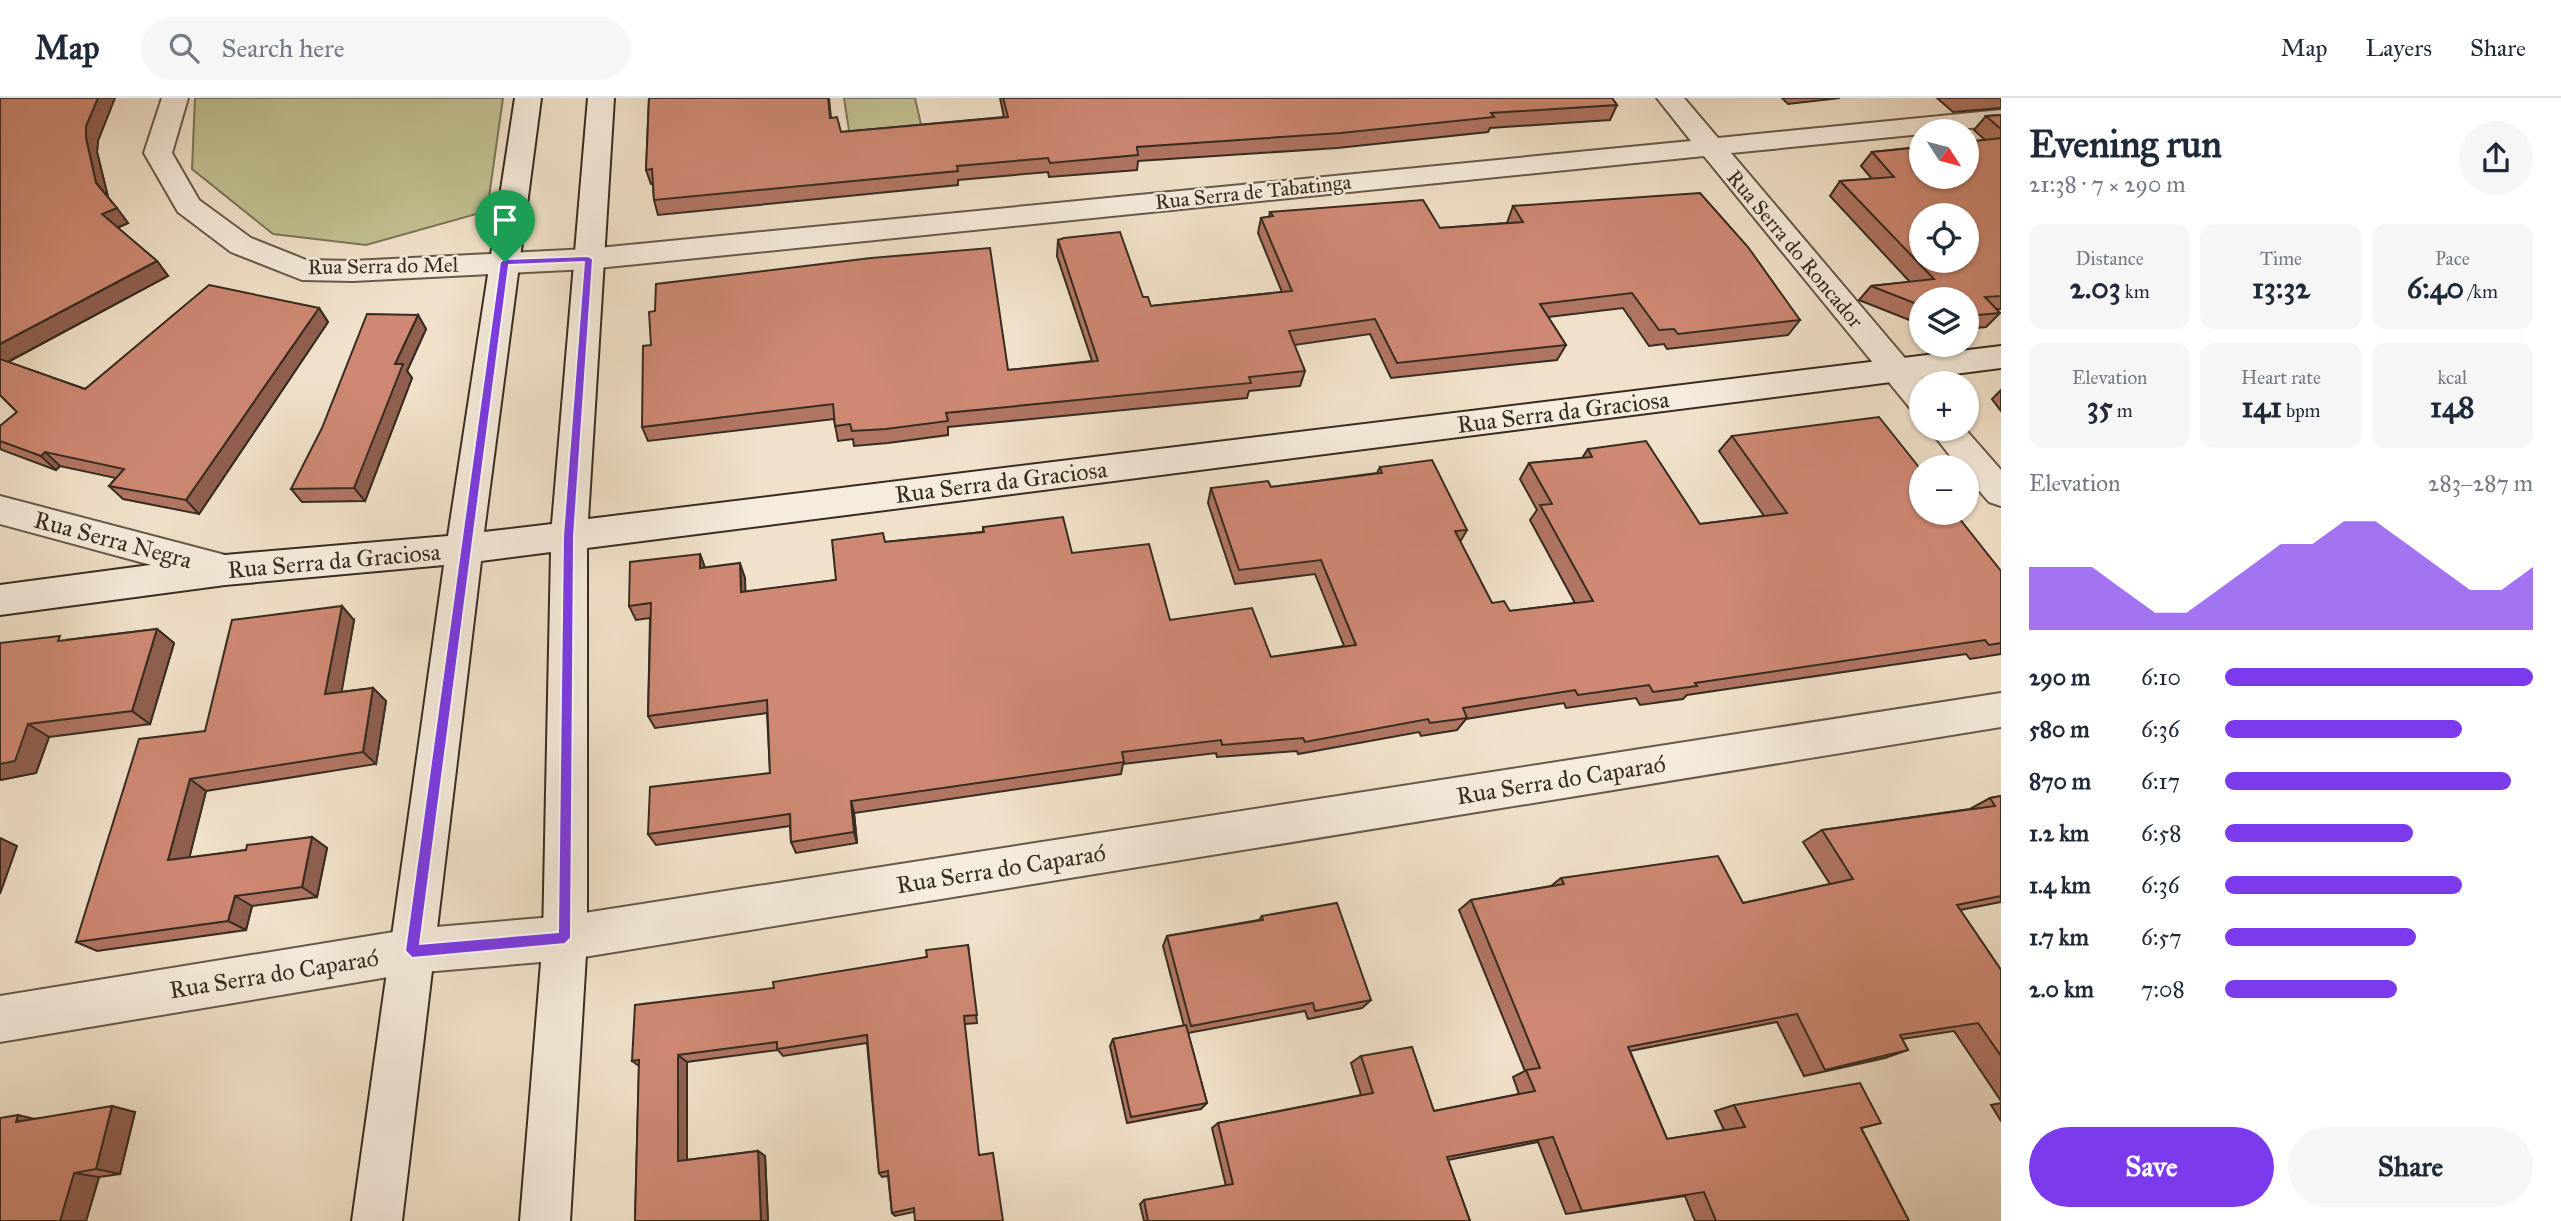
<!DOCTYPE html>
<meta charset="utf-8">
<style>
:root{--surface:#fff;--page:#f6f6f7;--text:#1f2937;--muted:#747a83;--line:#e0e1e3;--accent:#7c3aed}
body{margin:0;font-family:"IM FELL Great Primer",serif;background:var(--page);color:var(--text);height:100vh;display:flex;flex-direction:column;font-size:26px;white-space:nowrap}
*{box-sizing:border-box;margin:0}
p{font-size:23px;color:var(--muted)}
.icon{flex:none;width:38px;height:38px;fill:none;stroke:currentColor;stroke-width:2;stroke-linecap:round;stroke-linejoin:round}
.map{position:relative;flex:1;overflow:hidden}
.panel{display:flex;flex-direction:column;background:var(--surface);width:560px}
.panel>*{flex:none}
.needle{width:46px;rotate:126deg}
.controls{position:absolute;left:1909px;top:21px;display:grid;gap:14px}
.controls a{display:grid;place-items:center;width:70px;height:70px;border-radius:50%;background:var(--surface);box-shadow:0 2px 5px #0004;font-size:35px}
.pin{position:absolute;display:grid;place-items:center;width:60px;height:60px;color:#fff;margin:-72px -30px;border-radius:50% 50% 50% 0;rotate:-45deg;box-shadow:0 0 7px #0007}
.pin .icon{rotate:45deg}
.round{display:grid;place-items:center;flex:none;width:74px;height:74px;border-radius:37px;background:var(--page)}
.head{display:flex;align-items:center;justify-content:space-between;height:119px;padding:0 28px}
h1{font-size:38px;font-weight:700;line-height:52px}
.metrics{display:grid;grid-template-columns:repeat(3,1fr);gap:10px;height:119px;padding:7px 28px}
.metrics div{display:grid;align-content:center;border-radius:14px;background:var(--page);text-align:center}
.metrics b{font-size:30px;font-weight:700}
.metrics small{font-size:19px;font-weight:400}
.metrics p{font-size:19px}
.chart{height:196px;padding:14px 28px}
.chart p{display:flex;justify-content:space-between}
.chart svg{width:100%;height:126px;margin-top:7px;fill:var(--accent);opacity:.7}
.button{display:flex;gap:14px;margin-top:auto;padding:14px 28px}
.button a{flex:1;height:80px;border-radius:42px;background:var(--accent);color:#fff;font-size:28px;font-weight:700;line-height:80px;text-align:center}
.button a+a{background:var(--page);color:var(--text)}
ul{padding:0 28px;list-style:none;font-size:23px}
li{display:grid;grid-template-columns:112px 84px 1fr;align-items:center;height:52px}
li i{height:18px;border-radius:9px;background:var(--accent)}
header{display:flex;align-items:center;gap:42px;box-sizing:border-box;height:98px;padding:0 35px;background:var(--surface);border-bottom:2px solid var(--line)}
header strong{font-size:33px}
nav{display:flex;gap:38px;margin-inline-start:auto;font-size:24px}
.search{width:490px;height:63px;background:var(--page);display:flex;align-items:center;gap:18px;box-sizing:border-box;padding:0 24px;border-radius:38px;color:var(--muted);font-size:26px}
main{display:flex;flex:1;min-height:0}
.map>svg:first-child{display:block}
.green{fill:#c2c192;stroke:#7c765a;stroke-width:2}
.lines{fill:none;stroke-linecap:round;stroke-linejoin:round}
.street-casing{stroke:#66594b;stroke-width:4}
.secondary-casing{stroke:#372c21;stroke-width:4}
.street{fill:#f6ecdd;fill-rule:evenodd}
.secondary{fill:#f6ecdd;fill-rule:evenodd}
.wall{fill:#b17563;stroke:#372c21;stroke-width:2}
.shaded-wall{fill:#905f50;stroke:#372c21;stroke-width:2}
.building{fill:#ce8873;stroke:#372c21;stroke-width:2;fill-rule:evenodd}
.route{fill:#7c3aed;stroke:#fff;stroke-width:2;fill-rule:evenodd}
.labels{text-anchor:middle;stroke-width:5;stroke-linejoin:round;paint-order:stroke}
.far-street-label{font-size:21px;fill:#372c21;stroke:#f6ecdd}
.street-label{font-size:24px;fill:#372c21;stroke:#f6ecdd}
</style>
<header>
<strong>Map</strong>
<div class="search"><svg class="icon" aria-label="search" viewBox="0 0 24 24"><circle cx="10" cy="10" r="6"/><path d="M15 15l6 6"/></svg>Search here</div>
<nav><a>Map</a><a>Layers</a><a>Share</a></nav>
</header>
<main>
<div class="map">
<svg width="2001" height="1123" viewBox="0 0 2001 1123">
<rect width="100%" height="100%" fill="#f1e1ca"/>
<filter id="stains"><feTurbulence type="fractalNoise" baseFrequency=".00286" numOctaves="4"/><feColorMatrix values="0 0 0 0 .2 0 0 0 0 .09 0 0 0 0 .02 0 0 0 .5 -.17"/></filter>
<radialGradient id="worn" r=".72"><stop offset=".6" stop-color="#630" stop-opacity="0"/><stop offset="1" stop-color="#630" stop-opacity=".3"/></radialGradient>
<path class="green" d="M195 0H503L487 113 366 147 273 136 192 71Z
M844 0H915L922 31 850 39Z"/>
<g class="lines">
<g class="street-casing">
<path id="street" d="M162 0H188L172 55 199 102 251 140 306 162 353 163 588 151 1691 43 1657 0H1684L1718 40 2001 12V28L1922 33V36L1731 55 1926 285H1922V314L1910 310 1704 58 588 171 353 183 302 182 231 154 178 114 144 55Z
M1929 331H1965L2001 372V408L1989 404 1967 379V369H1959Z
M0 398 225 457 238 462 243 472 238 482 225 487 0 426Z
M2001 595V629L565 862 412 875 0 944V898L412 831 565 818Z"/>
</g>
<g class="secondary-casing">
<path id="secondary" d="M515 0H541L484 434 552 426 588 0H614L588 421 2001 248V270L587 450V840L570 1123H520L543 840 551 454 481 463 402 1123H352L444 467 225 487 0 517V487L225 457 448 438Z"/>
</g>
<use href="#street" class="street"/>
<use href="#secondary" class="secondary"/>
</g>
<path class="wall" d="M0 0 98 43 97 54 108 99 128 125 117 130 157 163 168 178 8 264 85 291 319 210 328 224 199 416 123 401 109 388 116 380 60 368 56 372 2 352 0 350V328L17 314 0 297Z
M649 0H829L831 20 841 34 1004 19 1000 0H1612L1617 7 1610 22 1490 30 1488 34 1337 50 1138 63 1137 72 1049 79 1048 74 958 82V87L658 117 654 102 653 86H651L646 72Z
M1782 0H1840L1788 6Z
M1937 0H2001V10L1953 14Z
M2001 17V211H1996L2000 215 1986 229 1967 231V201H1922V227L1859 202 1871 188 1910 184 1830 98 1840 83 1872 81 1861 68 1872 54 1985 42 1974 32 1986 18Z
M1513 108 1800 222 1788 237 1667 251 1664 246 1649 248 1623 210 1548 219 1566 247 1557 262 1391 280 1370 236 1294 247 1305 273 1300 288 1249 293 1247 300 948 329V337L888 345 854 348 853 341 838 343 834 321 648 343 642 329 1008 272 1092 263 1057 158 1058 142 1143 199 1151 208 1282 194 1258 135 1261 120 1269 119 1270 114 1440 130 1507 125Z
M418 217 426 231 407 273 412 280 365 403 302 404 291 391Z
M2001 292V313L1992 301Z
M1732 338 2001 473V556L1970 561 1966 556 1687 597 1683 601 1640 607 1636 600 1566 610 1564 605 1466 621 1457 632 1421 638 1419 634 1298 656 1297 653 1217 659 1216 655 1123 666 1121 676 854 715 857 745 796 755 791 744 790 728 656 747 648 736 770 675 767 615 655 630 648 618 650 520 636 522 629 508 700 456 705 470 745 480V494L836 482 885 444 983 434V429L1072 455 1170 522 1271 559 1344 548 1315 476 1235 486 1208 405 1211 390 1271 389 1377 375 1380 369 1467 432 1460 444 1492 505 1510 513 1575 505 1530 422 1537 412 1520 381 1529 365 1582 360 1588 351 1700 426 1764 418 1719 353Z
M354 522 341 594 373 590 386 603 376 666 206 693 189 760 246 752 312 739 327 750 317 799 252 808 246 832 97 853 76 844 205 633Z
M157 531 174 545 150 626 49 639 36 675 0 682 66 542Z
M2001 698V804L1960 812 2001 872V1003L1954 933 1902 941 1908 952 1885 960 1804 978 1777 924 1630 953 1667 1041 1724 1032 1715 1013 1734 1007 1881 1025 1861 1030 1909 1123H1695L1685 1098 1566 1116 1538 1044 1448 1062 1470 1123H1144L1140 1106 1144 1102 1226 1088 1212 1030 1218 1025 1361 997 1351 965 1361 958 1434 1013 1519 996 1513 979 1525 973 1459 812 1471 802 1551 788 1561 780 1743 805 1830 786 1803 744 1822 732 1970 711 1990 700Z
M1262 818 1371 902 1362 910 1308 921 1305 913 1188 935 1207 1005 1201 1011 1127 1025 1110 948 1113 941 1184 928 1163 848 1167 838 1259 822Z
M968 847 977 925 965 926 914 1114 895 1118 892 1115 888 1078 882 1079 879 1075 867 945 783 958 778 952 687 964V1062L758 1053 765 1058 768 1123H635L639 968 632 963 774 890 927 859Z
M2001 1005V1023L1991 1007Z
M135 1014 120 1076 99 1079 86 1123 34 1021Z"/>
<path class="shaded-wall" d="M98 0H115L98 43 97 54 108 99 96 85 86 40V28Z
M117 110 128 125 114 131 102 116Z
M157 163 168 178 0 268V246Z
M319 210 328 224 199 416 186 402Z
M418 217 426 231 407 273 412 280 365 403 354 390 395 266Z
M45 354 60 368 56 372 41 358Z
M700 456 705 470H700Z
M740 465 745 480 746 508 741 494Z
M342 508 354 522 339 609 325 596Z
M157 531 174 545 150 626 132 613Z
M373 590 386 603 376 666 363 654Z
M28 626 49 639 36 675 0 682V666Z
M190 681 206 693 186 773 168 762Z
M851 703 854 715 857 745 854 734Z
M312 739 327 750 317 799 302 789Z
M0 740 17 748 0 796Z
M235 798 252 808 246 832 228 823Z
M678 957 687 964V1068L678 1063Z
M112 1008 135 1014 120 1076 96 1071Z
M18 1017 43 1023 16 1024Z
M758 1053 765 1058 768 1123H761Z
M74 1075 99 1079 86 1123H60Z"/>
<path class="building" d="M0 0H98L86 28V40L96 85 117 110 102 116 157 163 0 246Z
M649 0H828L830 20 837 19 841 34 1008 19 1003 0H1612L1617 7 1491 15 1494 19 1341 35 1137 49 1138 57 1050 65 1048 60 957 68 958 73 654 102 652 71 646 72Z
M2001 17V31L1986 18Z
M2001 40V198L1985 199 2000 215 1967 218V201H1922V208L1871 188 1934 181 1840 83 1894 79 1872 54 1922 49V79H1967V44ZM1922 117H1967V163H1922Z
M1700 95 1748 149 1800 222 1678 236 1674 231 1659 232 1632 195 1540 206 1566 247 1397 265 1375 221 1289 233 1305 273 1249 279 1251 285 946 315 948 323 886 331 852 333 850 326 835 328 833 306 642 329 643 248 651 247 649 214 655 213 656 186 871 160 990 150 1008 272 1098 263 1058 142 1064 140 1120 134 1143 199H1148L1151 208 1292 193 1261 120 1273 118 1270 114 1423 102 1440 130 1523 124 1513 108Z
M209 187 319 210 186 402 109 388 124 371 45 354 41 358 0 343V328L17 314 0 297V261L85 291Z
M367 216 418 217 395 266H403L354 390 291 391 322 330Z
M1879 319 1922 373V415H1955L2001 473V545L1989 547 1985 542 1695 585 1697 588 1653 594 1649 587 1578 597 1575 592 1463 610 1467 620 1430 625 1428 621 1305 644 1303 640 1222 647 1221 642 1122 654 1124 664 851 703 854 734 791 744 790 716 648 736 650 689 770 675 767 602 648 618 651 505 629 508 630 464 700 456V470L740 465 741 494 836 482 832 442 883 435 885 444 984 434 983 429 1063 419 1072 455 1149 446 1170 522 1252 510 1271 559 1356 547 1321 462 1239 472 1211 390 1268 383 1271 389 1382 375 1380 369 1432 362 1467 432 1455 433 1492 505 1504 503 1510 513 1593 503 1540 407 1552 406 1529 365 1592 359 1588 351 1646 343 1700 426 1787 415 1732 338Z
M342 508 325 596 373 590 363 654 190 681 168 762 246 752 247 747 312 739 302 789 235 798 228 823 76 844 139 641 205 633 232 522Z
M157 531 132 613 28 626 15 663 0 666V545L60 538 58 543Z
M2001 698V798L1957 807 2001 872V958L1978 925 1900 937 1908 952 1825 972 1797 916 1628 949 1667 1041 1745 1029 1734 1007 1860 985 1881 1025 1861 1030 1909 1123H1716L1704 1094 1582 1113 1553 1039 1447 1059 1470 1123H1148L1144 1102 1233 1086 1218 1025 1373 995 1361 958 1412 949 1434 1013 1535 993 1526 972 1540 970 1471 802 1564 786 1561 780 1718 758 1743 805 1853 781 1822 732 1995 708 1990 700Z
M1337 805 1371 902 1315 913 1313 905 1191 928 1167 838 1263 822 1262 818Z
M968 847 977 917 964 918 979 1057 993 1055 1003 1123H915L914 1110 892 1115 888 1073 879 1075 867 937 777 951V944L678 957V1063L758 1053 761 1123H635L639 962 632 963 635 907 774 890 773 884 927 859 926 852Z
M1186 927 1207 1005 1131 1019 1113 941Z
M112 1008 96 1071 74 1075 60 1123H0V1020L18 1017 16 1024Z"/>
<path class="route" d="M588 158 593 161 574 438 571 840 565 846 412 860 405 853 500 164 505 161ZM584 164 563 438 558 834 420 846 509 167Z"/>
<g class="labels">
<g class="far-street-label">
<text transform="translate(1253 94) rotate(-6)" y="7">Rua Serra de Tabatinga</text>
<text transform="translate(1795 151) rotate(50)" y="7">Rua Serra do Roncador</text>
<text transform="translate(383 168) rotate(-1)" y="7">Rua Serra do Mel</text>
</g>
<g class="street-label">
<text transform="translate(1563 314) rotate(-7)" y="8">Rua Serra da Graciosa</text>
<text transform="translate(1001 384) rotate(-7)" y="8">Rua Serra da Graciosa</text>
<text transform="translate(113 442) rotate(15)" y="8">Rua Serra Negra</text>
<text transform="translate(334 463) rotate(-5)" y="8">Rua Serra da Graciosa</text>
<text transform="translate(1561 682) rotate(-9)" y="8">Rua Serra do Caparaó</text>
<text transform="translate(1001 771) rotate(-9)" y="8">Rua Serra do Caparaó</text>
<text transform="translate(274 876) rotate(-9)" y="8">Rua Serra do Caparaó</text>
</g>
</g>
<rect width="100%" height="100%" filter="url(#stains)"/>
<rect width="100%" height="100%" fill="url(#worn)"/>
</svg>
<div class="controls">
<a><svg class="needle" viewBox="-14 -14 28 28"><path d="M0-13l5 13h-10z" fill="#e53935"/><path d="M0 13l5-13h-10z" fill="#747a83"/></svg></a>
<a><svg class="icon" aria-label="locate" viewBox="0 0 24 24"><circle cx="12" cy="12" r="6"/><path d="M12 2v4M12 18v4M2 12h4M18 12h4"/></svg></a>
<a><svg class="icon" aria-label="layers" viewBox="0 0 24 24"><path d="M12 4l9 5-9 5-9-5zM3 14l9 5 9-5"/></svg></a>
<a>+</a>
<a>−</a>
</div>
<div class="pin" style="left:505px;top:164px;background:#1e9e55"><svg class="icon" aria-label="arrive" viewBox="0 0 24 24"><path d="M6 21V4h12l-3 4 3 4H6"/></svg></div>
</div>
<section class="panel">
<div class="head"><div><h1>Evening run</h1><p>21:38 · 7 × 290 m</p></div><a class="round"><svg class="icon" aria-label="share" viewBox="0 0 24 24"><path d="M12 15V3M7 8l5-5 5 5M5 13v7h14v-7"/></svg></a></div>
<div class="metrics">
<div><p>Distance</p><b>2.03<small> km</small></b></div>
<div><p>Time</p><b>13:32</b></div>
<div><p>Pace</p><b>6:40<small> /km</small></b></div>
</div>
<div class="metrics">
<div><p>Elevation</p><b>35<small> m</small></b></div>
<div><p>Heart rate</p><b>141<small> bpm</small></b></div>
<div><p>kcal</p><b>148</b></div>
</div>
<div class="chart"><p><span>Elevation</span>283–287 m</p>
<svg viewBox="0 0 160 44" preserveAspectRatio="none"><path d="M0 44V22L10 22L20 22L30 30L40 38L50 38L60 30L70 22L80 14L90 14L100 6L110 6L120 14L130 22L140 30L150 30L160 22V44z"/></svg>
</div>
<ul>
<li><b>290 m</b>6:10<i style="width:100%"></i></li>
<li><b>580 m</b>6:36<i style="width:77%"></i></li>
<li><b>870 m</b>6:17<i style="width:93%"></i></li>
<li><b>1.2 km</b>6:58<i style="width:61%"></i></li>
<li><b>1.4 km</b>6:36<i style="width:77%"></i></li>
<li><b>1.7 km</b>6:57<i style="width:62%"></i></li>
<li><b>2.0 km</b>7:08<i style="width:56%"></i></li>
</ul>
<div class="button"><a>Save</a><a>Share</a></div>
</section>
</main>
